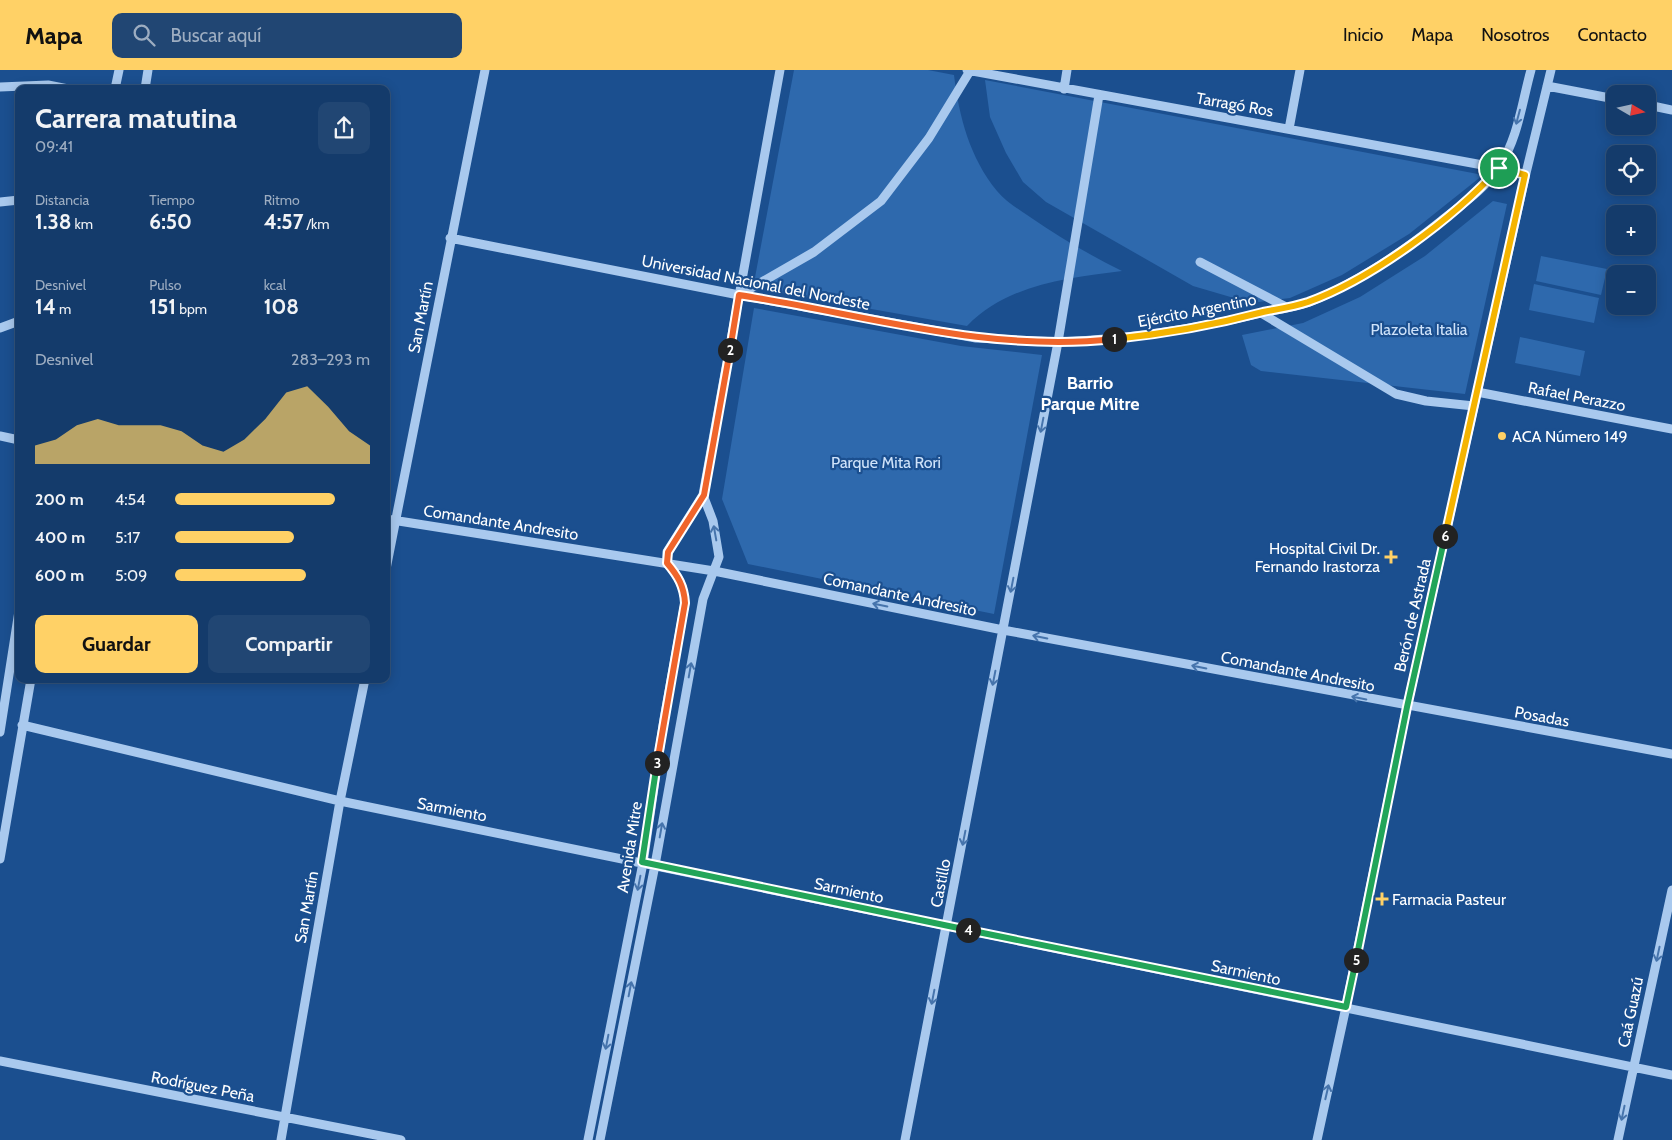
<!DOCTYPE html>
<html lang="es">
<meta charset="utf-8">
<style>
:root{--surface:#143b6b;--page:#214673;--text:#f1f3f6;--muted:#9dadc1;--line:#33557e;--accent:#ffd166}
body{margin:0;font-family:Cabin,sans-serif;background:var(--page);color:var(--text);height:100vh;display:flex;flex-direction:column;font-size:19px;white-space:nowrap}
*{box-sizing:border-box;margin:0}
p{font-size:16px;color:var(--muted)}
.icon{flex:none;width:28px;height:28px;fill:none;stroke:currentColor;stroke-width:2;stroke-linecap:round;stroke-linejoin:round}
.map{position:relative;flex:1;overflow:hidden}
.panel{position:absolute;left:15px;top:15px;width:375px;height:598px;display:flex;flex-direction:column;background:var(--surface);border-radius:10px;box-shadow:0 2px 12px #0003,0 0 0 1px var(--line)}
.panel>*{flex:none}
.needle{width:32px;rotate:99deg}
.tools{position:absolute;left:1606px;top:15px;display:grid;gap:10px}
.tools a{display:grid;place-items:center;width:50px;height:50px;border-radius:10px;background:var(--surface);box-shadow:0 2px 12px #0003,0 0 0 1px var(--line);font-size:25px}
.pin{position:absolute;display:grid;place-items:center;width:42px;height:42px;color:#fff;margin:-21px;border:2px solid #fff;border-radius:50%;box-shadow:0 1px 5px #0007}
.km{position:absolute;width:25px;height:25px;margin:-12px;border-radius:50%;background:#222;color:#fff;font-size:14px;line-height:25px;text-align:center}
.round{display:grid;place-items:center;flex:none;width:52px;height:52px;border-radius:10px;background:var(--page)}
.overview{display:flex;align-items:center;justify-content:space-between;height:85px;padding:0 20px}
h1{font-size:28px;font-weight:700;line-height:38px}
.figures{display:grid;grid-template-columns:repeat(3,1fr);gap:8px;height:85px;padding:5px 20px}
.figures div{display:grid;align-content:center}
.figures b{font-size:21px;font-weight:700}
.figures small{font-size:14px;font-weight:400}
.figures p{font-size:14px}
.chart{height:140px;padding:10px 20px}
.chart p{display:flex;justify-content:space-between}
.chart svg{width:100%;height:90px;margin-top:5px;fill:var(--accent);opacity:.7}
.primary-button{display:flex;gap:10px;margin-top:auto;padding:10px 20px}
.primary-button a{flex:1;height:58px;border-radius:10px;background:var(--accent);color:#111;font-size:20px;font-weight:700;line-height:58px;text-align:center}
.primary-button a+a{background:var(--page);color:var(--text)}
ul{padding:0 20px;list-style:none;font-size:16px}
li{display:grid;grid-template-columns:80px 60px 1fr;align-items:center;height:38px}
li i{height:12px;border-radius:6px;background:var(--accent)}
header{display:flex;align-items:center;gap:30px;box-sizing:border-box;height:70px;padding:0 25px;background:var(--accent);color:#111}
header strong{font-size:24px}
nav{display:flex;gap:28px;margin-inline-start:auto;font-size:18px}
.search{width:350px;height:45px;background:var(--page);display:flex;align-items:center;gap:12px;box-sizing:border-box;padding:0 18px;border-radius:10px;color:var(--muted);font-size:19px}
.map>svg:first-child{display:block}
.green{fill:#2e69ad}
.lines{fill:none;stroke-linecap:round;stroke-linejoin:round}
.minor{stroke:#a9c9ee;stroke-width:9}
.oneway{stroke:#4674ac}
.split-1-casing{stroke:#fff;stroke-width:10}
.split-2-casing{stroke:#fff;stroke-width:10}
.split-3-casing{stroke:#fff;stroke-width:10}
.split-4-casing{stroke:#fff;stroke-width:10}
.split-5-casing{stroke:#fff;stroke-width:10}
.split-6-casing{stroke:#fff;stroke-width:10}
.split-7-casing{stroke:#fff;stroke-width:10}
.split-1{stroke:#f5b400;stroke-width:6}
.split-2{stroke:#f0652b;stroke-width:6}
.split-3{stroke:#f0652b;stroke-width:6}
.split-4{stroke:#22a559;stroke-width:6}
.split-5{stroke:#22a559;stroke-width:6}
.split-6{stroke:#22a559;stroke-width:6}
.split-7{stroke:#f5b400;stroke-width:6}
.poi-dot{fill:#ffd166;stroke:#1b4f8f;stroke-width:2}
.labels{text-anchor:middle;stroke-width:4.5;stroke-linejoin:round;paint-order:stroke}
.street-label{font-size:16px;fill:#fff;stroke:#1b4f8f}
.park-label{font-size:16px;fill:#cfe3fa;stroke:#1b4f8f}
.poi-label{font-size:16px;fill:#fff;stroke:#1b4f8f;text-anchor:start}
.neighbourhood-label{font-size:18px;font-weight:bold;fill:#fff;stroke:#1b4f8f}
</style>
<header>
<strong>Mapa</strong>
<div class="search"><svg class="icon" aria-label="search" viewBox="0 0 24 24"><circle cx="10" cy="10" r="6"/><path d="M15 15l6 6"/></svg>Buscar aquí</div>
<nav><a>Inicio</a><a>Mapa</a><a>Nosotros</a><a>Contacto</a></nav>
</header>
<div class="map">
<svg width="1672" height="1070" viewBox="0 0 1672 1070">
<rect width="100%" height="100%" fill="#1b4f8f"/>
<path class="green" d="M794 0H928L954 5C959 47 970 88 997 121 1006 132 1020 140 1030 147 1060 168 1090 185 1122 201 1067 208 1008 214 967 256L753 218Z
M985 10 1483 105 1409 164 1342 205 1290 228 1251 233 1193 216 1046 132 1023 112 1006 83 990 47Z
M1493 131 1507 134 1465 324 1261 301 1251 295 1242 265 1303 253 1360 227 1425 186Z
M1541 186 1607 199 1601 225 1536 211Z
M1534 214 1599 228 1594 253 1529 240Z
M754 238 961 276 1042 285 994 544 748 494 722 429Z
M1520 267 1585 281 1580 306 1515 293Z"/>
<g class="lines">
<path class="minor" d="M967 0 1499 98 1525 105
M1547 16 1615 29
M0 17 48 15 68 19
M115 19 119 0
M145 19 148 0
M1064 19 1067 0
M1648 35 1672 40
M1289 59 1300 0
M0 132 19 130
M450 168 739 225 976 268 1058 272 1099 25
M1200 192 1286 237
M739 225 814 182 881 131 929 68 970 1
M1261 243 1396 324 1426 331 1474 336
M0 258 19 251
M1477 322 1672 359
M0 366 19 370
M386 449 714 501 1003 560 1672 684
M667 493V482L703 425 780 0
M386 499 485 0
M22 655 340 731 1672 1005
M0 662 19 541
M0 789 31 609
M0 991 401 1070
M281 1070 340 731 365 609
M588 1070 643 793 664 649 685 533C684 516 678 506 667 493
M600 1070 655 795 703 529 719 487 713 451 703 425
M905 1070 1058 272C1126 269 1191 260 1257 244 1274 240 1292 238 1309 232 1356 214 1401 183 1441 151 1461 135 1485 119 1499 97 1518 69 1522 32 1531 0
M1317 1070 1346 937 1407 637 1526 103 1551 0
M1618 1070 1672 820"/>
</g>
<defs><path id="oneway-shaft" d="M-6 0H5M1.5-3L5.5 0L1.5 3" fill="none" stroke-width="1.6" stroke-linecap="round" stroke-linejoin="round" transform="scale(1.25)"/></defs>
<g class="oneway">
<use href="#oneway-shaft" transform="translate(1518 47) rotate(105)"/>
<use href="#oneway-shaft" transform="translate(1042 355) rotate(101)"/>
<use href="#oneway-shaft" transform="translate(715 463) rotate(-100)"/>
<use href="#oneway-shaft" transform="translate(1012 515) rotate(101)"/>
<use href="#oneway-shaft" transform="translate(880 535) rotate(-168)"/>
<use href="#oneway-shaft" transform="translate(1040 567) rotate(-169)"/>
<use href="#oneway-shaft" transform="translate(1199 597) rotate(-169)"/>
<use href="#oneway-shaft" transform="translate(690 600) rotate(-80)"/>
<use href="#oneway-shaft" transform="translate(994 608) rotate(101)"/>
<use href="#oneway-shaft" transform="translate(1359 628) rotate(-169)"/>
<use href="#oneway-shaft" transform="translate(661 760) rotate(-80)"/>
<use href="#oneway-shaft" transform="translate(964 768) rotate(101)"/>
<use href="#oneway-shaft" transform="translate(639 813) rotate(101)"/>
<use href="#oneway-shaft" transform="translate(1658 884) rotate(102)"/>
<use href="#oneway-shaft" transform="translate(630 919) rotate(-79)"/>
<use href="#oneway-shaft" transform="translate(933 927) rotate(101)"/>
<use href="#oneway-shaft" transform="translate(607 972) rotate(101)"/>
<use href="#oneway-shaft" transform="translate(1327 1022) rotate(-77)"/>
<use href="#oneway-shaft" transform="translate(1623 1043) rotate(102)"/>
</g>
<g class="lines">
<g class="split-1-casing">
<path id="split-1" d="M1114 269C1164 264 1214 255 1263 242 1278 239 1293 237 1308 232 1372 209 1454 148 1499 98"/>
</g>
<g class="split-2-casing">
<path id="split-2" d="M730 280 739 225C863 244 987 283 1114 269"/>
</g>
<g class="split-3-casing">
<path id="split-3" d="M657 693 685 533C684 516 678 506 667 493L668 482 704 425 730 280"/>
</g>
<g class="split-4-casing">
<path id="split-4" d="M657 693 642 792 968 860"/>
</g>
<g class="split-5-casing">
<path id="split-5" d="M968 860 1346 937 1356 890"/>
</g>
<g class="split-6-casing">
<path id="split-6" d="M1356 890 1407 637 1445 466"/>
</g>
<g class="split-7-casing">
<path id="split-7" d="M1445 466 1525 105 1499 98"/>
</g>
<use href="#split-1" class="split-1"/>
<use href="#split-2" class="split-2"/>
<use href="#split-3" class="split-3"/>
<use href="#split-4" class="split-4"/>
<use href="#split-5" class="split-5"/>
<use href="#split-6" class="split-6"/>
<use href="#split-7" class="split-7"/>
</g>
<g class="poi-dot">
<circle cx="1502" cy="366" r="5"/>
<path d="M1388.5 479.5h5v5h5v5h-5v5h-5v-5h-5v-5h5z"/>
<path d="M1379.5 821.5h5v5h5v5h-5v5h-5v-5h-5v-5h5z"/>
</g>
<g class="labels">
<g class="street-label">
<text transform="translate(1235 34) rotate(10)" y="6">Tarragó Ros</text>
<text transform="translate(756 212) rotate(11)" y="6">Universidad Nacional del Nordeste</text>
<text transform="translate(1197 240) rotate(-11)" y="6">Ejército Argentino</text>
<text transform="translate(420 247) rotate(-79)" y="6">San Martín</text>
<text transform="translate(1577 326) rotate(11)" y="6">Rafael Perazzo</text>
<text transform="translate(501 452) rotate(9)" y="6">Comandante Andresito</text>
<text transform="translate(900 524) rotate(12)" y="6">Comandante Andresito</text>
<text transform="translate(1412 545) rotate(-77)" y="6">Berón de Astrada</text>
<text transform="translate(1298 601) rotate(11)" y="6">Comandante Andresito</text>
<text transform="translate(1542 646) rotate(10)" y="6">Posadas</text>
<text transform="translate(452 739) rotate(11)" y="6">Sarmiento</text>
<text transform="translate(629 777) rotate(-81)" y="6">Avenida Mitre</text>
<text transform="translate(940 813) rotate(-79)" y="6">Castillo</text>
<text transform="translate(849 820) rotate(12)" y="6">Sarmiento</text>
<text transform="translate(306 837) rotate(-80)" y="6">San Martín</text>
<text transform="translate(1246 902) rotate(12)" y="6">Sarmiento</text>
<text transform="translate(1630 942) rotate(-78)" y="6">Caá Guazú</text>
<text transform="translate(203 1016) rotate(11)" y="6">Rodríguez Peña</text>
</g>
<g class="park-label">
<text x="1419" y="265">Plazoleta Italia</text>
<text x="886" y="398">Parque Mita Rori</text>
</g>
<g class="poi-label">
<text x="1512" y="372">ACA Número 149</text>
<text x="1380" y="484" text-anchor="end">Hospital Civil Dr.<tspan x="1380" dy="18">Fernando Irastorza</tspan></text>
<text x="1392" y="835">Farmacia Pasteur</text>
</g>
<g class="neighbourhood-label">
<text x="1090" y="319">Barrio<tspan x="1090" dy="21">Parque Mitre</tspan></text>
</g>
</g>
</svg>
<div class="tools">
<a><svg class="needle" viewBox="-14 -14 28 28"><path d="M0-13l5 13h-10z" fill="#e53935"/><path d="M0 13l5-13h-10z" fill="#9dadc1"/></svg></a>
<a><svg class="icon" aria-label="locate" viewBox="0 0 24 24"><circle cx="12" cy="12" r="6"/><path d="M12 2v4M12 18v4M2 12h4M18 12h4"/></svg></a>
<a>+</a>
<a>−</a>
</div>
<div class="pin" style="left:1499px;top:98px;background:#1e9e55"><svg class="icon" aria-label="arrive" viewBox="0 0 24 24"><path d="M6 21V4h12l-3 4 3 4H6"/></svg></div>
<b class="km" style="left:1114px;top:269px">1</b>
<b class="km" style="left:730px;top:280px">2</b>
<b class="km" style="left:657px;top:693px">3</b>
<b class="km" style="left:968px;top:860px">4</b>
<b class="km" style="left:1356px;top:890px">5</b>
<b class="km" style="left:1445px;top:466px">6</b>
<section class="panel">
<div class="overview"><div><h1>Carrera matutina</h1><p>09:41</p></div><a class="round"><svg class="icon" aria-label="share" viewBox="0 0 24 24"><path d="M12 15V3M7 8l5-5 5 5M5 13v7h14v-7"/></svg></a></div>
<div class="figures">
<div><p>Distancia</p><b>1.38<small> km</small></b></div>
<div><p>Tiempo</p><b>6:50</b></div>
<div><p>Ritmo</p><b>4:57<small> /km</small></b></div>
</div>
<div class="figures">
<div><p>Desnivel</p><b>14<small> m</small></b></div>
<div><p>Pulso</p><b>151<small> bpm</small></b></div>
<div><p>kcal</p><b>108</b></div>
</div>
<div class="chart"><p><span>Desnivel</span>283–293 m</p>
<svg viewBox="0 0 160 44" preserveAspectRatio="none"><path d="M0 44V35L10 32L20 25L30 22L40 25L50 25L60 25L70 28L80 35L90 38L100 32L110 22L120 9L130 6L140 16L150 28L160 35V44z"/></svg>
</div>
<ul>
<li><b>200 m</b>4:54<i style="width:82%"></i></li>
<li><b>400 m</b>5:17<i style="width:61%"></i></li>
<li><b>600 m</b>5:09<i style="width:67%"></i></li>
</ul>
<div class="primary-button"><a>Guardar</a><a>Compartir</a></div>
</section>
</div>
